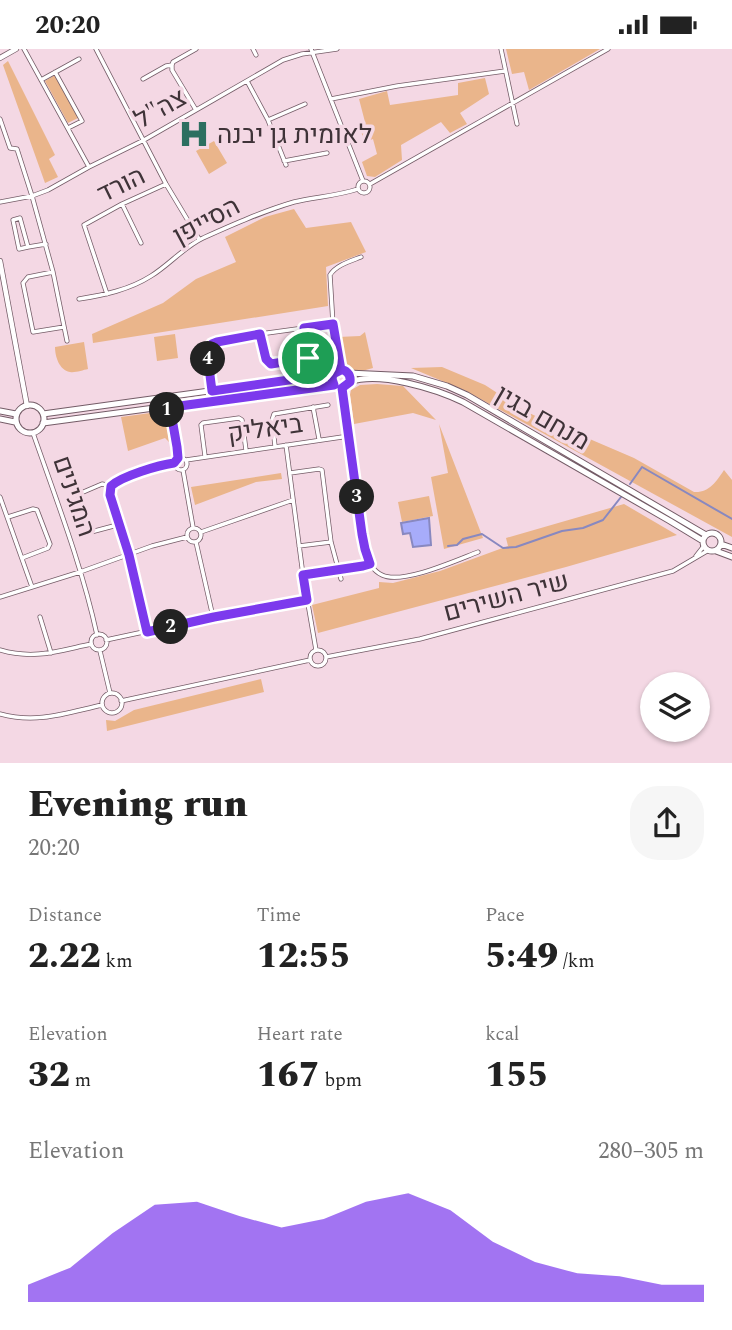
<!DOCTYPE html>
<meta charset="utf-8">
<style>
:root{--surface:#fff;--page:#f6f6f6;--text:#222;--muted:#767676;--accent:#7c3aed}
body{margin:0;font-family:Spectral,Heebo,serif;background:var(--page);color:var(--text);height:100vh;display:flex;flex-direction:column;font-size:26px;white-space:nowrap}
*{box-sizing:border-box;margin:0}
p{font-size:23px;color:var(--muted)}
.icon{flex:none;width:38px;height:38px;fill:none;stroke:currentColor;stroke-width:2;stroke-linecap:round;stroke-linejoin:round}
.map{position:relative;height:714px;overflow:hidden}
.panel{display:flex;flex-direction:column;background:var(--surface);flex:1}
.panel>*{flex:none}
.tools{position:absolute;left:640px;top:623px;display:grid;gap:14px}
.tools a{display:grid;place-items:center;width:70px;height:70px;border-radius:50%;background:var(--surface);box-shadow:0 2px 5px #0004;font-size:35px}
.pin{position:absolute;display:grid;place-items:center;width:60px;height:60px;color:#fff;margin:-30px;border:4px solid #fff;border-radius:50%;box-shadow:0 2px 7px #0007}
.km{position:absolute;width:35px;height:35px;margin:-18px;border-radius:50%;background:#222;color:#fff;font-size:19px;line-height:35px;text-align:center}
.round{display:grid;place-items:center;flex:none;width:74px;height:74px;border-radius:28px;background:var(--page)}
.headline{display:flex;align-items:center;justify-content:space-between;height:119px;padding:0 28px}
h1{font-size:38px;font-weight:800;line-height:52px}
.stats{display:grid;grid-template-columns:repeat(3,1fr);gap:10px;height:119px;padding:7px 28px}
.stats div{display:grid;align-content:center}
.stats b{font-size:35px;font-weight:800}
.stats small{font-size:19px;font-weight:400}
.stats p{font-size:19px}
.chart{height:196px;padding:14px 28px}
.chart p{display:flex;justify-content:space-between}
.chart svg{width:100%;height:126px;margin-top:7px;fill:var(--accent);opacity:.7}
.status{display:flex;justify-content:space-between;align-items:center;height:49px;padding:0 35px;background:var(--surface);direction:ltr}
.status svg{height:19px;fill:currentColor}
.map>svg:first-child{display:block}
.green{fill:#eab58b}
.water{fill:#a7acfa;stroke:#8888c0;stroke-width:2}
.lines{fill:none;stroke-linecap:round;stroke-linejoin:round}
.stream{stroke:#8888c0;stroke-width:2}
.minor-casing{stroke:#745c67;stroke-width:5}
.tertiary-casing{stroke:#745c67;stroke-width:6}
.secondary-casing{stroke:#745c67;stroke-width:7}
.minor{stroke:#fff;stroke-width:3.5}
.tertiary{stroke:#fff;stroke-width:4.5}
.secondary{stroke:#fff;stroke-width:5}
.route-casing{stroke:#fff;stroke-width:14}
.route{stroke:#7c3aed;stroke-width:9}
.labels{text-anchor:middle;stroke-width:7;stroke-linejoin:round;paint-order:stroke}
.street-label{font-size:26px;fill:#3f3338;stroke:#f4d8e4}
.poi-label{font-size:26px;fill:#3f3338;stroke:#f4d8e4;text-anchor:start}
</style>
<div class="status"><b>20:20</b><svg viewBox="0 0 49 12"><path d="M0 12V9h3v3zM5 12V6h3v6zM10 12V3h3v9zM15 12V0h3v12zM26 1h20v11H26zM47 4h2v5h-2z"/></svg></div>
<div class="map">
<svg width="732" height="714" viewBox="0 0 732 714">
<rect width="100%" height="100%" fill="#f4d8e4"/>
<path class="green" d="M506 0H600L529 41 524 23 512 25Z
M8 12 55 106 49 110 58 128 45 134 3 16Z
M55 26 78 69 68 74 45 32Z
M485 29 489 45 460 64 467 75 450 84 441 73 401 96 402 111 375 128 367 127 362 113 377 105 373 90 365 93 358 75 365 73 359 50 387 42 390 56 458 46V34Z
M214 92 227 114 209 125 196 102Z
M294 160 306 179 351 173 366 203 326 218 328 257 93 294 92 285 163 254 196 230 236 213 225 188 265 168Z
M365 283 373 319C362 322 354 325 345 319L338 288 360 287Z
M175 285 178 309 157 312 154 288Z
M84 293 88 320C83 321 75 324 70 323 59 321 55 307 55 298Z
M442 318 485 336 525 362 565 381 574 378 585 388 634 409 694 443C709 444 716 433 724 421L732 431V488L466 342 411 319Z
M377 335 403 337 436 371 413 364 354 375 350 346 351 341 360 336Z
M165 362 169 393 165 389 128 402 121 368Z
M439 375 483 489 444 500 431 428 448 424Z
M281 424 282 430 256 433 195 456 191 438Z
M429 447 433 467 402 473 398 453Z
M624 455 677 486 566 518 318 584 312 556 379 539V533L393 534 440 522 508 497 506 489Z
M261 630 264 643 107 682 106 671 115 672 134 661Z"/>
<path class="water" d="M429 469 431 496 413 498 410 484 403 485 401 474Z"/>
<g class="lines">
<path class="stream" d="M630 435 642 418 732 470
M448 497 457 496 463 490 482 485 503 499 516 498 562 482 583 479 603 471 621 448"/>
<g class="minor-casing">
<path id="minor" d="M24 0 89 118
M96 0 166 135 199 190
M253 0 256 6
M311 0 363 132
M501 0 517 75
M172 16V21L196 61
M55 23 82 72 68 79
M143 30 166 17 172 16 173 13 196 0
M41 31 79 10
M247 32 268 71 286 116
M331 50 397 37 505 22
M0 70 10 99 17 100 32 147 53 223 67 292
M268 71 305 55
M284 112 327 104
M358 138a6 6 0 1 1 12 0a6 6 0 1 1-12 0Z
M370 135 608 0
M0 153 32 147 48 141 89 118 144 91 283 11 302 5 337 0
M122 155 141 194
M20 169 28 198 19 200 13 171Z
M28 198 46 195
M53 223 28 228 23 234 33 283 64 278
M107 245 84 176 122 155 166 135
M79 250C104 246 129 241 151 227 169 216 184 198 203 189 232 176 263 162 294 153 315 148 337 147 358 140
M304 280 308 309
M260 285 266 310 272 315 315 308
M341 321 333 275 330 226C336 216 351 212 361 208
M343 339 365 500C367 510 371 521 382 526 402 536 457 511 478 503
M212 342 207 303 212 295 260 285 333 275
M173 358 171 364 178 409
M313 358 319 390
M33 384C56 450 82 517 97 586
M286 396 303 526 316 601
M275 397 272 371 274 365 328 356
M205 407 201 376 203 374 239 369 242 371 246 401
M175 415a6 6 0 1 1 12 0a6 6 0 1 1-12 0Z
M186 411 349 387
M183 421 193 478
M290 424 319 420 322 421 331 493 341 530
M111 437 102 435 81 444 78 450 91 483 121 475
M0 448 32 538
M8 468 33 460 37 461 50 495 48 499 22 509
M187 486a7 7 0 1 1 14 0a7 7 0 1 1-14 0Z
M201 483 293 451
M196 493 213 568
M299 497 331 493
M696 507 703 498
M303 526 363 517 370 515
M0 548 80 523 152 497 187 488
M40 568 51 604
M147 583 129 506 110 446C110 438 111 435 119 431L166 415 174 414
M91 593a8 8 0 1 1 16 0a8 8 0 1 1-16 0Z
M106 591 213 568 307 551
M310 609a8 8 0 1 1 16 0a8 8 0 1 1-16 0Z
M0 601C34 611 58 602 91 595
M100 602 110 644
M326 608 420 590 673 522 707 502
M102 654a10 10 0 1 1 20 0a10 10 0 1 1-20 0Z
M121 652 310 611
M0 665C37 675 66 664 102 656"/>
</g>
<g class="tertiary-casing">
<path id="tertiary" d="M0 9 16 0
M0 212 27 357"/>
</g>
<g class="secondary-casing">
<path id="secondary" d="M348 324 413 327 447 337 467 346 706 486
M350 333C379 322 436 340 463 353L670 472 703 492
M16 370a14 14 0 1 1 28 0a14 14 0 1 1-28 0Z
M0 362 16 365
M43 365 317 327C329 325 343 315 350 328L348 336 343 339 334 336 318 337 43 374
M0 370 15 373
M703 493a9 9 0 1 1 18 0a9 9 0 1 1-18 0Z
M721 495 732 499
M716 502 732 508"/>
</g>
<use href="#minor" class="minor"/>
<use href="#tertiary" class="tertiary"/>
<use href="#secondary" class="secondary"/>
</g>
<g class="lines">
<g class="route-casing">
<path id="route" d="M308 309 304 279 333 275 341 321 333 325 332 330 334 336 165 359 171 364 177 398 178 409 174 414C159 416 122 427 111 437L110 446 129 506 147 583 214 568 307 551 303 526 363 517 370 515 365 500 362 485 342 339 350 333C351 325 346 320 338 321L317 327 212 342 207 303 212 295 217 293 260 285 266 310 271 315 308 309"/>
</g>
<use href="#route" class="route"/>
</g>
<defs>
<g id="hospital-bare" transform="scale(2.415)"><path d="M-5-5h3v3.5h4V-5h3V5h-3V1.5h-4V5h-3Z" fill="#2c6f60" stroke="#f4d8e4" stroke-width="2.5" paint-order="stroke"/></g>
</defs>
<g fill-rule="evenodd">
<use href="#hospital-bare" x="194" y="85"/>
</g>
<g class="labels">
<g class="street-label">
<text transform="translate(160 59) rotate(-29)" y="9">צה"ל</text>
<text transform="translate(121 135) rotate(-26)" y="9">הורד</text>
<text transform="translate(206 171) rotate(-28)" y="9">הסייפן</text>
<text transform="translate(543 368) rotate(30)" y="9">מנחם בגין</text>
<text transform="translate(265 379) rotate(-8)" y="9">ביאליק</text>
<text transform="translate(75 447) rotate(71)" y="9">המגינים</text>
<text transform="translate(506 547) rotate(-15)" y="9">שיר השירים</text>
</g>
<g class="poi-label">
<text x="217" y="94">לאומית גן יבנה</text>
</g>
</g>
</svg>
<div class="tools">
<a><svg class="icon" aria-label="layers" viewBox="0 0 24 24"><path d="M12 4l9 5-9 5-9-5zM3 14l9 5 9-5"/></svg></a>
</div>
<div class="pin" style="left:308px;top:309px;background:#1e9e55"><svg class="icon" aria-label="arrive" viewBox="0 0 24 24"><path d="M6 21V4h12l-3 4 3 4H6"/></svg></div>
<b class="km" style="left:167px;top:361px">1</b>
<b class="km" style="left:171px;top:578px">2</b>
<b class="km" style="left:357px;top:448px">3</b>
<b class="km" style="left:208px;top:310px">4</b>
</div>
<section class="panel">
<div class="headline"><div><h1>Evening run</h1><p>20:20</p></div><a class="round"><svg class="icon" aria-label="share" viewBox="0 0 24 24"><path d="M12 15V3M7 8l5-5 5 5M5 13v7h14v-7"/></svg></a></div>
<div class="stats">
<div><p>Distance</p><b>2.22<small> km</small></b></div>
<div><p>Time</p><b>12:55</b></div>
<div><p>Pace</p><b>5:49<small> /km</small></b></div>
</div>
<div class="stats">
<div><p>Elevation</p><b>32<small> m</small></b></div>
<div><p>Heart rate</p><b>167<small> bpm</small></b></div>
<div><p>kcal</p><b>155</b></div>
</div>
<div class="chart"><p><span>Elevation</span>280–305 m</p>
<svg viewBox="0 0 160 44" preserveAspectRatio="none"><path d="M0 44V38L10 32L20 20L30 10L40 9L50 14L60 18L70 15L80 9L90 6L100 12L110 23L120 30L130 34L140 35L150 38L160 38V44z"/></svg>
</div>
</section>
